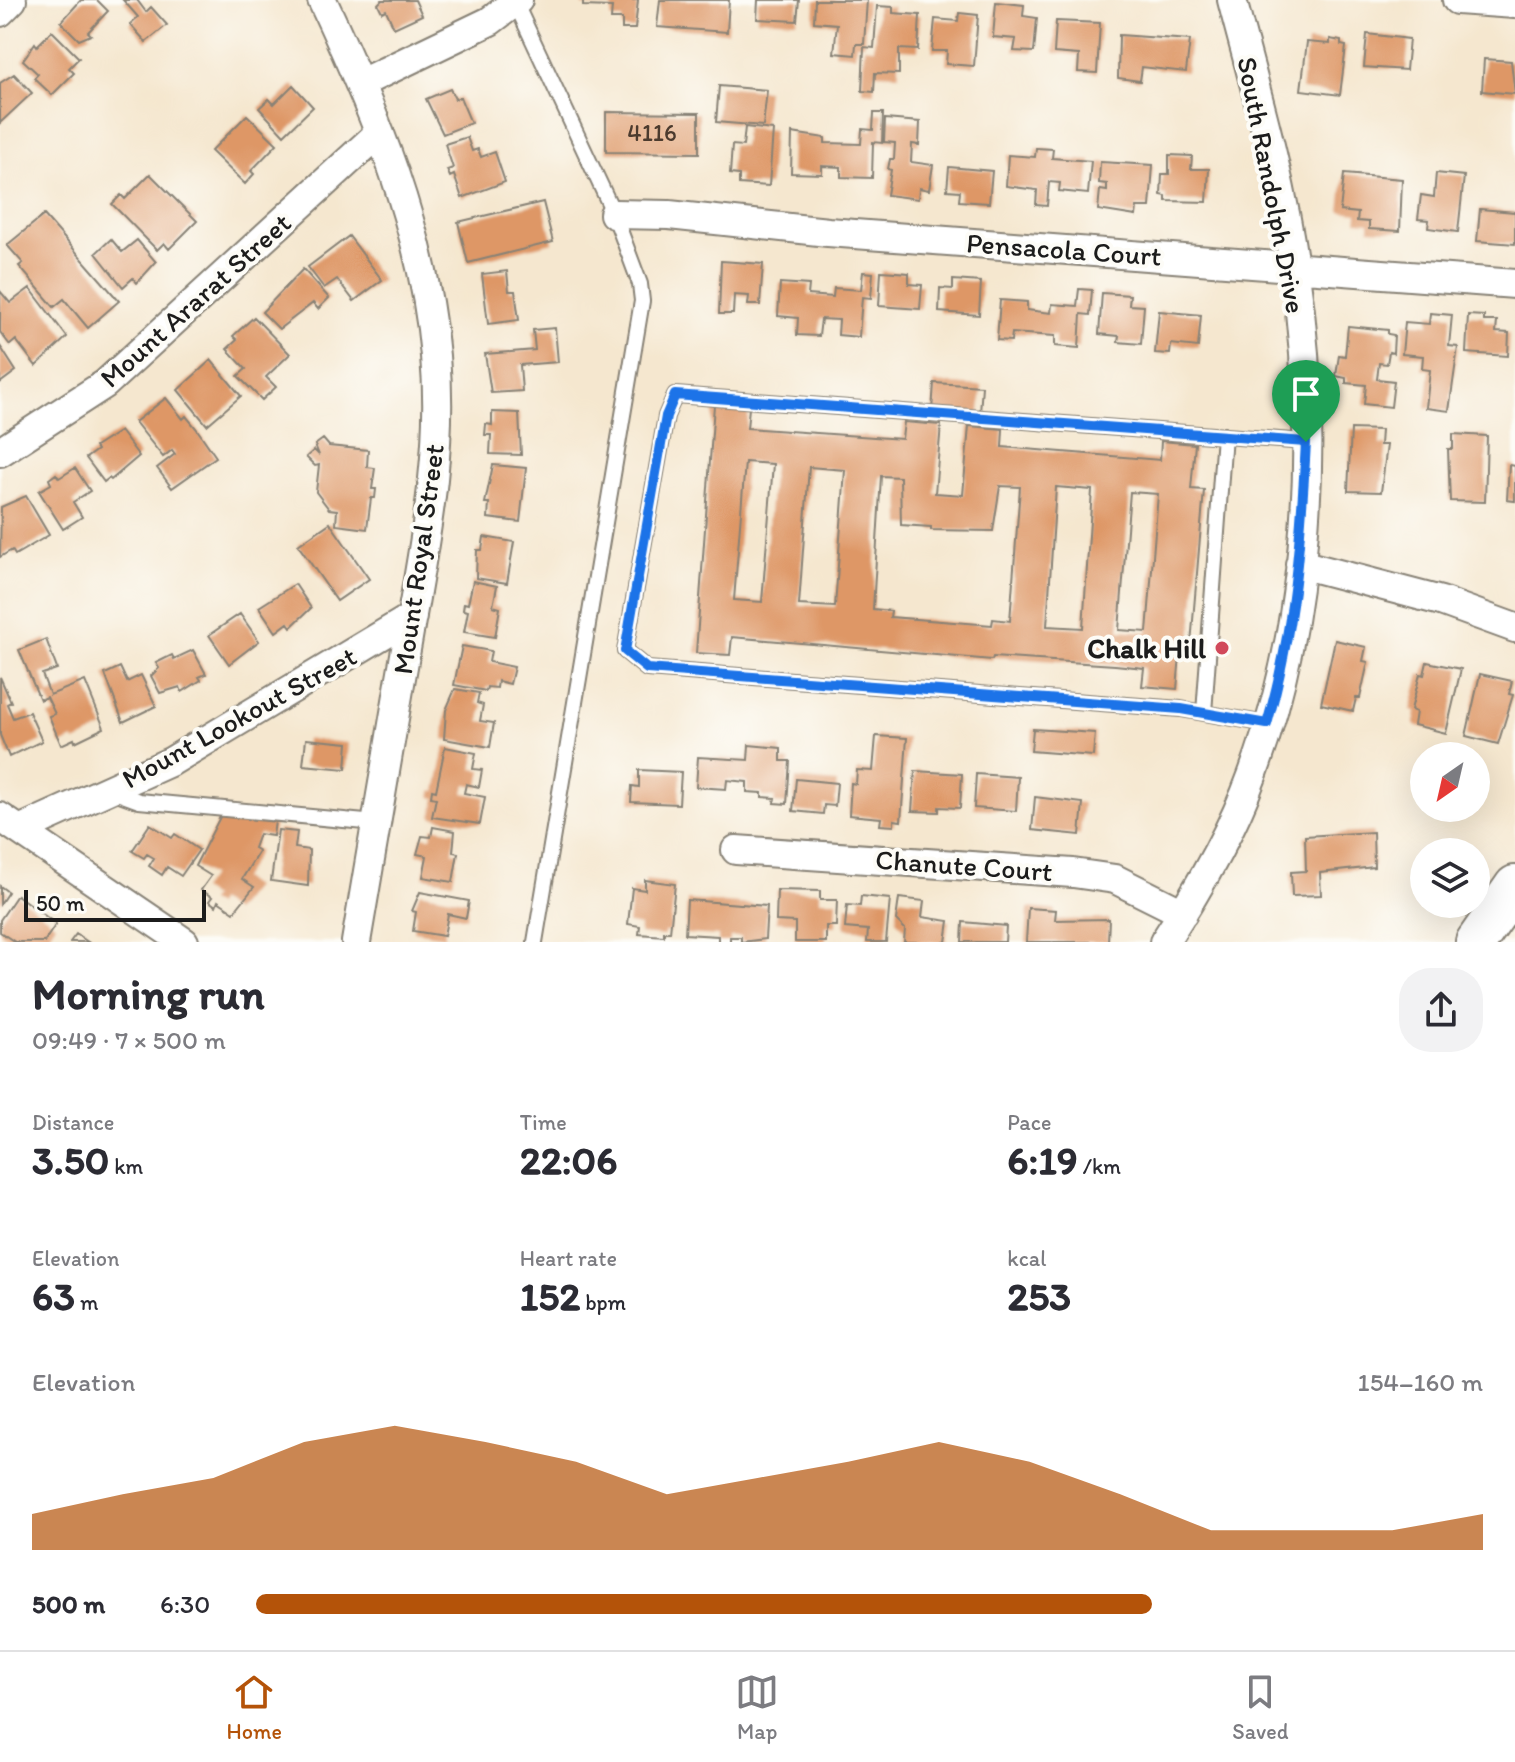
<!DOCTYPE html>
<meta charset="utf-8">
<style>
:root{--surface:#fff;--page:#f2f2f3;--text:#2b2b33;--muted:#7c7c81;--line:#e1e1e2;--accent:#b45309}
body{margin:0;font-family:Itim,sans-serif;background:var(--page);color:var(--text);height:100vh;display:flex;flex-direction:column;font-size:30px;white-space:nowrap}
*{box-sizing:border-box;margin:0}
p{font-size:26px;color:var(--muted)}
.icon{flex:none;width:44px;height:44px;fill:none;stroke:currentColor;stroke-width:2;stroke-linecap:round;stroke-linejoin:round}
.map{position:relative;height:942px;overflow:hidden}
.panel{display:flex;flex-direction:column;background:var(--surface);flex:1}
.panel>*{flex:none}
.needle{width:52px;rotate:214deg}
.controls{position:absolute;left:1410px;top:742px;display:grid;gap:16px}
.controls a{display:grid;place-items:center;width:80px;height:80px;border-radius:50%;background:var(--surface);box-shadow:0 8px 32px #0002;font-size:40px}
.scale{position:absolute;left:24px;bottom:20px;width:182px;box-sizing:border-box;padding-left:8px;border:4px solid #1c1c1c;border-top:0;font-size:22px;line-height:28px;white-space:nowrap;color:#1c1c1c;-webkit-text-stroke:6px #fdfcf7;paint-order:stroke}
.pin{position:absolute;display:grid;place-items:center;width:68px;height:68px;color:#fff;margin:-82px -34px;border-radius:50% 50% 50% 0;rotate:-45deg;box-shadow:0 0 8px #0007}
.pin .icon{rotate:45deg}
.round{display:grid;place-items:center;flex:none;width:84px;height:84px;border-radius:32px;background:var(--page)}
.head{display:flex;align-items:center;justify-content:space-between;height:136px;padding:0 32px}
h1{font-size:44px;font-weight:700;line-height:60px}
.metrics{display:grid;grid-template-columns:repeat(3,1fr);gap:12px;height:136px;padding:8px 32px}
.metrics div{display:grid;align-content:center}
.metrics b{font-size:40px;font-weight:700}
.metrics small{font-size:22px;font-weight:400}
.metrics p{font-size:22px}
.chart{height:224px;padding:16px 32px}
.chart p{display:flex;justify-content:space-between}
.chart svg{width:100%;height:144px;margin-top:8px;fill:var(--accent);opacity:.7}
ul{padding:0 32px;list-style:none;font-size:26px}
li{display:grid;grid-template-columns:128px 96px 1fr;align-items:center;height:60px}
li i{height:20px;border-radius:10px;background:var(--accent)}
.dock{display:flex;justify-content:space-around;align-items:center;height:112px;border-top:2px solid var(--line);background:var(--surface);font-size:22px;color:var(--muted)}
.dock a{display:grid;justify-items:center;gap:4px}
.dock .on{color:var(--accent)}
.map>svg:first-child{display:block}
.building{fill:#de9766;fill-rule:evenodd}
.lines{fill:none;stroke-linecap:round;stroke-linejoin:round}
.service-casing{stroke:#888276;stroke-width:18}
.minor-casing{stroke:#888276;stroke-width:32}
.secondary-casing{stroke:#888276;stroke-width:44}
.service{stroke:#fff;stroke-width:14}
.minor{stroke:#fff;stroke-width:28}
.secondary{stroke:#fff;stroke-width:40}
.route-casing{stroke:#fff;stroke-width:16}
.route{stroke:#1a73e8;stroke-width:10}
.poi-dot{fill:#d1495b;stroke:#fdfcf7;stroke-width:3}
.labels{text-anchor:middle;stroke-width:8;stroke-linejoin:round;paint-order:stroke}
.number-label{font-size:24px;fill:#4c3b2e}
.street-label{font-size:28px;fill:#1c1c1c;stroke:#fdfcf7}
.poi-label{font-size:28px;font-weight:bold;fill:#1c1c1c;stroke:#fdfcf7;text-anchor:end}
</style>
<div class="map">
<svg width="1515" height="942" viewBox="0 0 1515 942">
<rect width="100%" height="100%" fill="#fdfcf7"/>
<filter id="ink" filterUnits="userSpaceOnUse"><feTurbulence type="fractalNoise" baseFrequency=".0125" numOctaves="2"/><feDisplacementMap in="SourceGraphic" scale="16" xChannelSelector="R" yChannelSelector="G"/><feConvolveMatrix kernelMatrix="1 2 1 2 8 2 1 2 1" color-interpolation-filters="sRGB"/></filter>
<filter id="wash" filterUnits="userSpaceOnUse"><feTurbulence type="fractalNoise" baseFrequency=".006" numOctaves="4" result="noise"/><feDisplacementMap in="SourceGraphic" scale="32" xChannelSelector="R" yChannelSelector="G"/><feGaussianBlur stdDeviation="1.8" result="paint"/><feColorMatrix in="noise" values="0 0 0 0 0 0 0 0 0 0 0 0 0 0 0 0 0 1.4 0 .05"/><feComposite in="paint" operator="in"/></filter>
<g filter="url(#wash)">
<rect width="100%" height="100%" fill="#f5e7cf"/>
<g id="blocks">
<path class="building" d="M81 0H97L108 11 88 32 91 35 79 40 61 22Z
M123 0H137L146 12 151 7 167 25 146 42 130 24 138 17Z
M382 0H415L422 15 394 28 386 10 382 12 378 4Z
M583 0H638L635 29H622V19H611L612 7 583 6Z
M660 0H729L727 32 657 27Z
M758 0H799L797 21 757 19Z
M815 0H867L864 44H856L855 55 834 53 837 24 814 22Z
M996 2 1024 5 1023 16 1037 18 1034 52 1014 51 1016 39 993 37Z
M877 6 893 7V13L920 15 918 50 899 49V74L875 73 874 92 862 91 864 47 874 48Z
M959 13 978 15 974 66 946 64 947 51H932L935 19 958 21Z
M1056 21 1100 23 1097 73 1078 72 1079 55 1054 53Z
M52 31 79 58 69 68 74 73 52 95 34 78 38 74 23 60 35 43 37 46Z
M1367 34 1409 39 1406 70 1364 67Z
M1119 35 1190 40 1186 72 1142 67 1140 81 1118 78Z
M1330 39 1341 41V45L1346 46 1340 95 1301 90 1307 42 1330 44Z
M1484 59 1511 61 1515 94 1482 91Z
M14 74 32 93 0 123V83Z
M293 85 313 107 284 135 259 108 269 99 274 104Z
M719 86 767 90 763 126 716 122Z
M450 89 455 99 460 97 471 123 443 134 426 99Z
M606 112 699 113V153L606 152Z
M874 113H883L882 143 873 142 872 178 841 177V167L822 166V174L791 173 792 133 825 138V143L861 144 862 129 873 130Z
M247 115 277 144 251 171 254 174 245 184 211 151Z
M885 119 920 122 919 145 912 144 911 162 933 165 929 190 919 188 918 199 887 195 891 170 888 169 890 159H894L895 143 884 142Z
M745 127 773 130 769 186 739 184V175L730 174 732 145 743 146Z
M467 137 472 151 478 149 481 157 495 152 505 182 462 198 454 175 450 177 447 170 453 168 445 144Z
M1036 148 1053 149 1052 158 1091 161 1088 194 1059 191 1060 183 1049 182 1047 206 1036 205 1037 190 1006 186 1008 155 1035 157Z
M1169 155 1192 156 1191 169H1209L1207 202 1166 201V196L1161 195 1162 174H1169Z
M1100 162 1153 165 1150 207H1137L1136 216 1098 210 1100 190 1107 191V184L1099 183Z
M949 167 992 171 989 203 959 201 960 191 947 190Z
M1436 173 1464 176 1458 232 1428 228 1429 220 1418 219 1421 195 1434 197Z
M150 174 197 221 169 249 164 243 157 250 112 204 121 195 125 199Z
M1344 174 1402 179 1400 231 1369 229V222L1357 221 1358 213 1340 211Z
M543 202 553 242 468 263 458 222Z
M1480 209 1515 212V244L1477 241Z
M44 215 119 301 88 328 64 299 54 307 19 266 23 263 7 245Z
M349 236 382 280 354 301 337 279 324 288 308 267Z
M111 239 122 252 137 240 156 262 137 283 133 278 123 287 96 253Z
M721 261 763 264 760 305H748L749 296 734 295 733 314H719Z
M303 269 329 298 318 309 313 303 279 329 262 312Z
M507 271 509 291H515L519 320 488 324 482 274Z
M881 271 909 273V284L922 285 920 309 879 306Z
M863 272 873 273 871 298 862 297 859 337 838 335 839 320 821 319 819 336 797 335 798 318 778 316 780 283 809 285 808 295 833 297 834 288 861 290Z
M953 280 981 282 979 315 939 312 940 288 953 289Z
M30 288 67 337 36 366 16 340 10 345 0 332V291L10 303Z
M1079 289 1092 290 1090 315 1081 314 1079 348 1055 346V336L1012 333 1011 341 997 340 1000 300 1027 302V310L1051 313 1052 304 1077 306Z
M1102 293 1130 295 1129 305 1144 306 1141 344 1118 342 1119 336 1099 334Z
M1159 311 1201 315 1198 347 1171 344 1170 354 1155 353Z
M1430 313 1452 315 1449 346 1458 347 1449 411 1426 408 1430 370 1422 369 1423 356 1402 354 1405 322 1429 324Z
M1468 315 1484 316V321H1497L1496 332 1509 333 1508 356 1466 353Z
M254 317 290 354 266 377 276 387 262 400 238 376 246 369 227 349 237 340 233 336Z
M1348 326 1388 330V334L1394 335 1393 353 1389 352 1387 364 1379 363 1377 379 1394 381 1391 407 1364 404 1366 385 1346 383V378L1336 376 1339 355 1345 356Z
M555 328 558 362 520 365 522 391 491 393 485 354 535 350 533 330Z
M0 346 16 371 0 383Z
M211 360 241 396 207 425 178 390Z
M934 383 982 386 980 413 932 411Z
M166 398 183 419 186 416 196 428 216 457 172 488 157 468 175 454 172 450 163 457 135 422Z
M714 405 749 408 747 428 902 439 904 422 941 425 935 493 963 495 969 426 1003 429 1002 447 1160 460 1161 441 1195 444 1191 489 1204 490 1191 644 1181 643 1177 689 1142 686 1144 668 1115 665 993 657 992 660 732 637 730 655 696 653ZM745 462 773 464 762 602 734 600ZM809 467 845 470 835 607 799 605ZM881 476 900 477 901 525 931 527V530L993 531 1000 486 1020 487 1010 621 993 619 992 625 890 617 891 611 873 609ZM1056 487 1092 490 1083 628 1047 626ZM1130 492 1158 494 1147 632 1119 630Z
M492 412 519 413 521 455 490 454 491 435H485L486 424 492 425Z
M1351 429 1381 430 1380 445H1387L1381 492 1348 491Z
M120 431 139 456 111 480 109 478 104 482 86 458 97 450 95 447Z
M1453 434 1487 436 1485 502 1450 501 1448 449H1453Z
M323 439 329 446 368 450 367 467 375 468 372 489H376L375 498H371L367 529 336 525 337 510 329 509 316 492 319 465 315 466 306 457 314 450 319 455 315 445Z
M493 465 526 468 520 522 488 518 489 503H485Z
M1509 465 1515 466V501L1507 500Z
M75 468 90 491 73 502 82 517 63 529 39 491 51 484 49 479 56 474 59 478Z
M26 496 49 535 15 555 12 550 0 557 1 507Z
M330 523 369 579 337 601 298 545Z
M484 537 514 542 507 583 476 578 477 550H482Z
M473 581 497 586 493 606 500 608 495 637 464 632 468 611 463 610 464 603 468 604Z
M295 584 311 608 291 627 288 623 276 632 259 607Z
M240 614 259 641 229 664 209 635Z
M46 639 57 669 42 674 50 695 85 681 104 728 75 742 74 739 61 745 49 716 55 714 47 697 40 700 19 650Z
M1335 640 1366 647 1363 661 1368 662 1360 698H1356L1353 711 1321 704Z
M462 646 491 651 489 662 514 667 510 684 498 681 497 688 487 687 486 691 454 685Z
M193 650 206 674 199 677 201 680 182 692 180 687 160 693 151 676 159 668 156 663 172 655 174 659Z
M1427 662 1461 669 1446 733 1414 725 1416 712 1411 710 1420 674 1424 675Z
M120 667 127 682 141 675 156 706 123 722 105 674Z
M1480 674 1512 681 1509 694 1513 695 1498 744 1466 736Z
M0 677 11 702 7 704 13 718 29 712 42 741 9 757 0 735Z
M455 689 479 693 477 703 483 705 480 721 494 723 490 747 444 739 446 710Z
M1033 729 1095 733 1093 756 1031 751Z
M876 736 907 738 901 821 894 820V826L880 825 881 818 849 815 851 783 856 784 857 770 873 771Z
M306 739 348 743 346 769 303 765Z
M749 745 781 748V761H790L787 804 774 803 775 798 762 797V793L747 792V782L727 780 726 789 696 787 698 757 748 760Z
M445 747 476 753 473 769 482 770 479 787 466 784 464 793 485 797 480 824 432 817 436 798 431 797 432 790 436 791Z
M639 770 681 772 679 804 631 802 632 786 639 787Z
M915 771 962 774 960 808 939 807V812L912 811Z
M976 774 1018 777 1016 811 974 808Z
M796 779 837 783 835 806 824 805 823 814 793 811Z
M1035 797 1083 803 1080 835 1032 830Z
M221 815 275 821 273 836 259 834 254 848 259 851 242 879 254 887 234 912 218 901 216 906 209 901 212 897 201 890 211 876 195 866Z
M150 824 172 838 175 834 199 850 181 876 167 867 162 875 149 866 154 858 147 854 144 858 132 851Z
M433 827 455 831 453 852 458 853 453 882 423 877 427 856 417 854 422 836 431 837Z
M278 830 297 832 295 848 309 850 308 886 271 881Z
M1373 832 1374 867 1320 873 1321 895 1292 896 1291 872 1306 871 1305 836Z
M645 880 675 884 670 932H664V936L639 934 640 926 628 924 632 888 645 890Z
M0 886 8 892 0 904Z
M777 890 820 891V900H837L836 926H826V942H795V922L776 921Z
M420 892 469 901 466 918 448 914 444 936 413 931 416 912 412 911Z
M17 895 56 924 44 942H15L0 932V920Z
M861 896 890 899 886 942H867L868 930 845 928 847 905 860 906Z
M899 898 924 901 922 917 949 921 946 942H904L905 929 896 920Z
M687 900 767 906 765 939 741 942V937H730V942H718V936L685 934Z
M1028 908 1056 910 1055 920 1109 919 1108 942H1026Z
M963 922 1006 926 1005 942H962Z
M76 934 88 942H70Z"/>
</g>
</g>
<g filter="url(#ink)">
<use href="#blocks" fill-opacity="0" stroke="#888276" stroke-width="2"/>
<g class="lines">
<g class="service-casing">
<path id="service" d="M514 0 614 214 640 284 642 301 535 942
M1204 713 1224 435
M1267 724 1181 709 647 669 625 651 666 416 675 395 1306 442
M109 790 139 801 376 823"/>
</g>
<g class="minor-casing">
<path id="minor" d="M322 0C375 113 424 230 435 356 444 451 424 544 408 638 390 739 373 840 356 942
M1457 0 1515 4
M0 12 12 0
M361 83 490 21 518 0
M614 214 669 215 828 232 1515 284
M0 452 105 384 379 133
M1300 564 1441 601 1515 628
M0 817 184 942
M19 830 172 761 412 617
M736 850 1073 873 1115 879 1183 913
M1164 942C1198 890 1231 834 1252 776 1311 618 1319 431 1294 266 1281 176 1255 88 1232 0"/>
</g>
<g class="secondary-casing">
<path id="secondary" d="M1476 942 1515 886"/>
</g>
<use href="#service" class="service"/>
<use href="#minor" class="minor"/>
<use href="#secondary" class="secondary"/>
</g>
</g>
<g class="lines" filter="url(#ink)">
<g class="route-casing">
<path id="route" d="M675 395 1306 442C1301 538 1294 631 1267 724L1181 709 647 669 625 651 666 416Z"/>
</g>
<use href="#route" class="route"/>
</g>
<circle class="poi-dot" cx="1222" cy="648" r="8"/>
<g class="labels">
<g class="number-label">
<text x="652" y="141">4116</text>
</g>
<g class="street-label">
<text transform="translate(1272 185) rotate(79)" y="10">South Randolph Drive</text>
<text transform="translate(1064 249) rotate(4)" y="10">Pensacola Court</text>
<text transform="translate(195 300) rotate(-42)" y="10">Mount Ararat Street</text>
<text transform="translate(418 559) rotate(-82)" y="10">Mount Royal Street</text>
<text transform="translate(239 717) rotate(-29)" y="10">Mount Lookout Street</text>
<text transform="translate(964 865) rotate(4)" y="10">Chanute Court</text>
</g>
<g class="poi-label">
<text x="1206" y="658">Chalk Hill</text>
</g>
</g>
</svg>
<div class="controls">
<a><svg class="needle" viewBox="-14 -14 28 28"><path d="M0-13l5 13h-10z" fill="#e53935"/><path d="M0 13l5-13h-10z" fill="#7c7c81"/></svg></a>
<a><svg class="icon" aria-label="layers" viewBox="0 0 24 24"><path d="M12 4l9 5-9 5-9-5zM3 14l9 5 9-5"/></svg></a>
</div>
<div class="scale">50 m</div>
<div class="pin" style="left:1306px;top:442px;background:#1e9e55"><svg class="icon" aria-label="arrive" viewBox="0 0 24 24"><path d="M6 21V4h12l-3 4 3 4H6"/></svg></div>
</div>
<section class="panel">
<div class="head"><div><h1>Morning run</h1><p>09:49 · 7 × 500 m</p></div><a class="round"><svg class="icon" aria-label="share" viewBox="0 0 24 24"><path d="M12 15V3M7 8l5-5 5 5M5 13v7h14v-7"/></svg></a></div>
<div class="metrics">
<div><p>Distance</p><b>3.50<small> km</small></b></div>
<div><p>Time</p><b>22:06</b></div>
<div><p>Pace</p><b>6:19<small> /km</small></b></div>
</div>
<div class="metrics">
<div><p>Elevation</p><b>63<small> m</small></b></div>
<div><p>Heart rate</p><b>152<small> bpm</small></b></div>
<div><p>kcal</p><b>253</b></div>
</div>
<div class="chart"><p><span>Elevation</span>154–160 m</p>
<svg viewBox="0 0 160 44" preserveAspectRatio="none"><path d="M0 44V33L10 27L20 22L30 11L40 6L50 11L60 17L70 27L80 22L90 17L100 11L110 17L120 27L130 38L140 38L150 38L160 33V44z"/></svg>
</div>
<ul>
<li><b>500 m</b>6:30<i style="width:73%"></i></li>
</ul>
</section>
<nav class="dock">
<a class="on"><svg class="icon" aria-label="home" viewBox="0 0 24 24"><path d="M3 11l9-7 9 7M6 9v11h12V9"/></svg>Home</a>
<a><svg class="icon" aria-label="map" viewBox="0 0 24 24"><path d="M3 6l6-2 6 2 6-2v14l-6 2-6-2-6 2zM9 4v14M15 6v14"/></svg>Map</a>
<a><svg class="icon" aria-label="saved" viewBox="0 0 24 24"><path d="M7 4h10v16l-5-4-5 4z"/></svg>Saved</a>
</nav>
